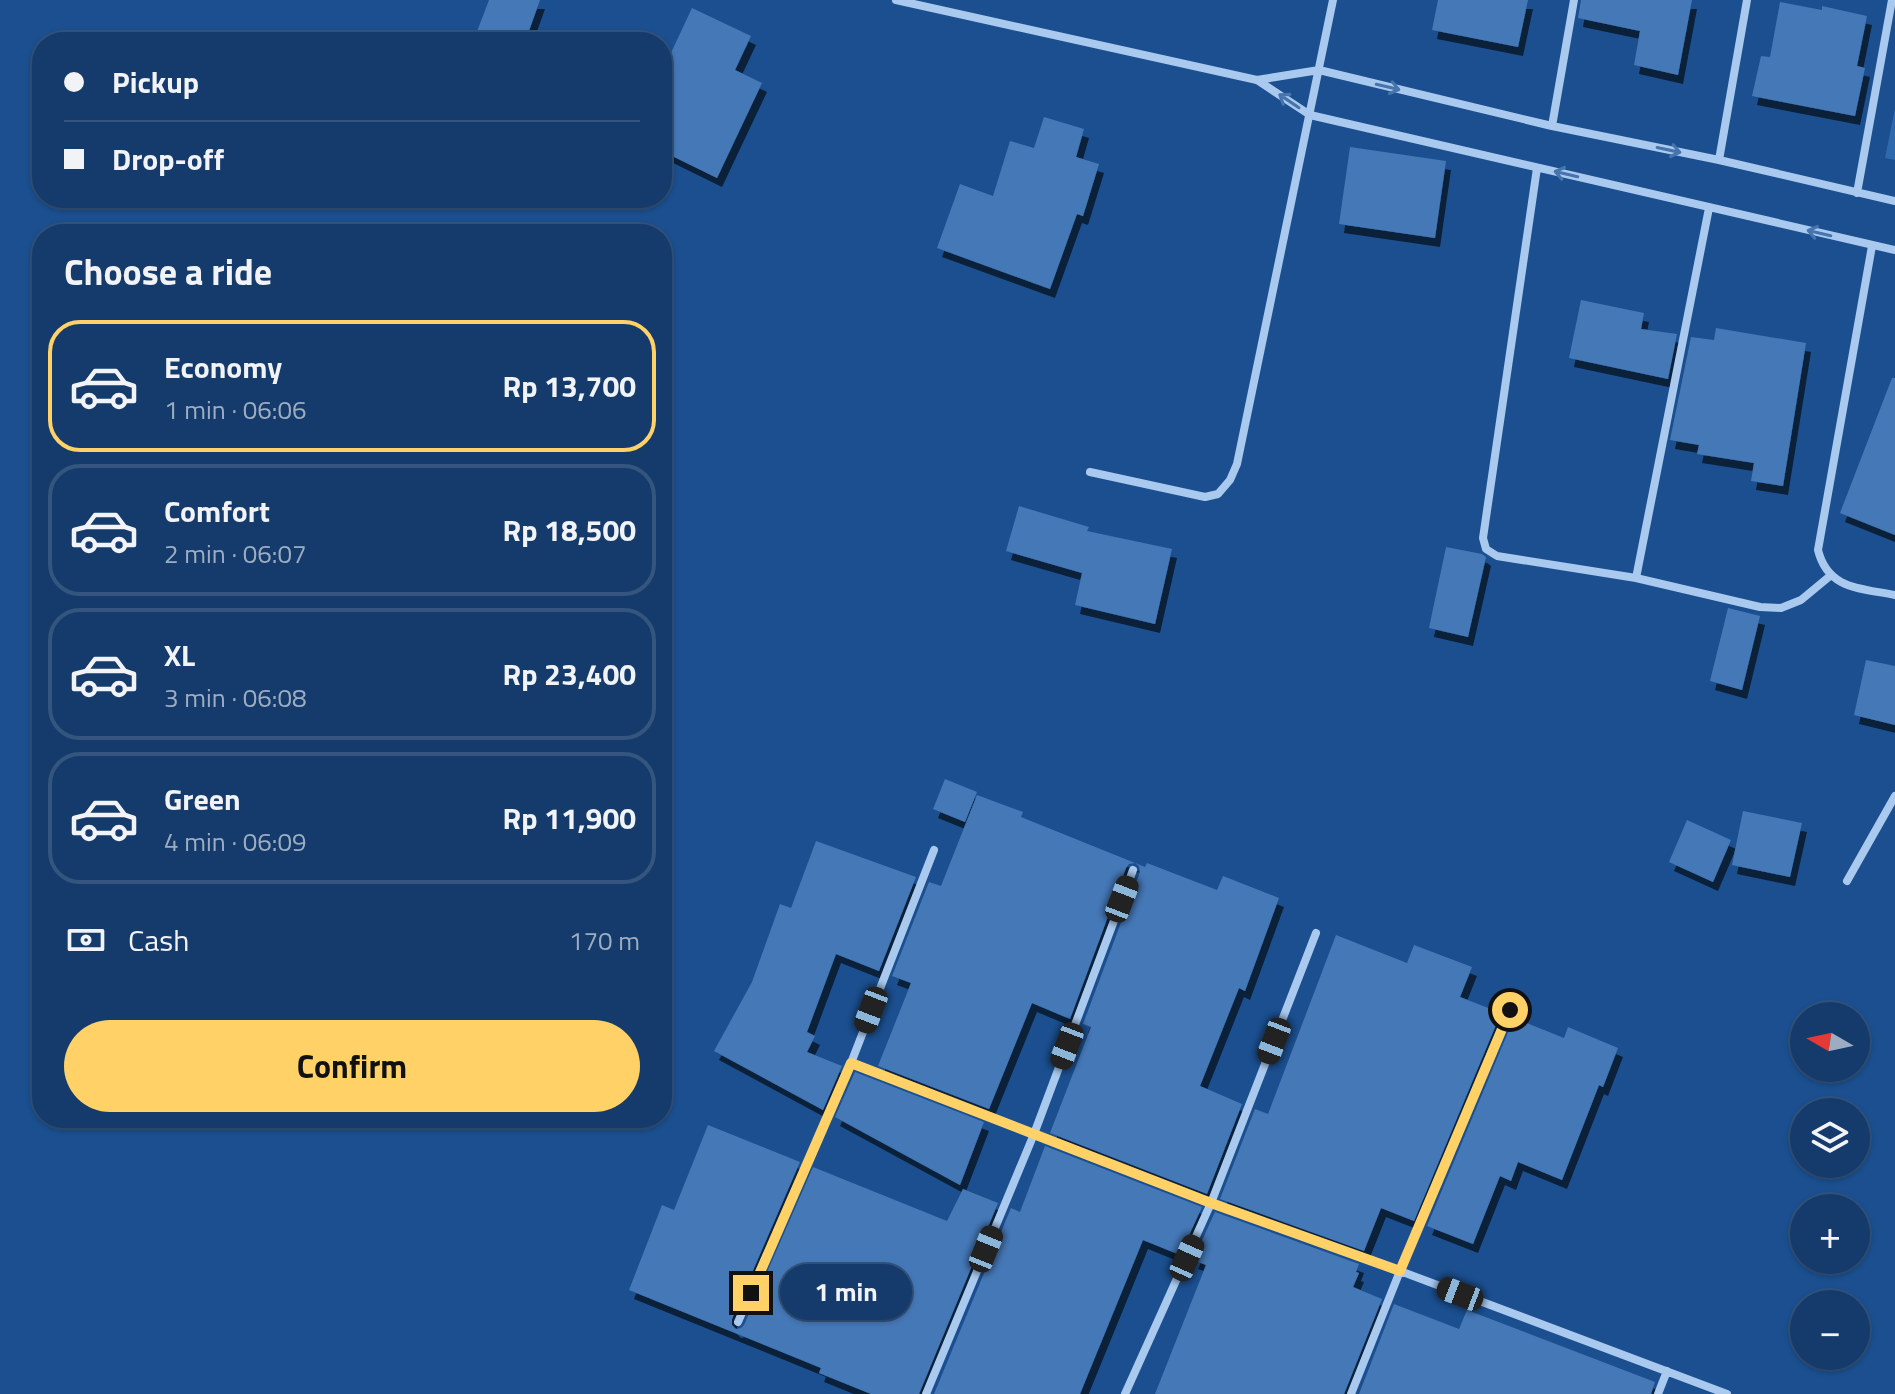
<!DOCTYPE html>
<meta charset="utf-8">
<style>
:root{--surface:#143b6b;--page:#214673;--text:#f1f3f6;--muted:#9dadc1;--line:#33557e;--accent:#ffd166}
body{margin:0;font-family:"Titillium Web",sans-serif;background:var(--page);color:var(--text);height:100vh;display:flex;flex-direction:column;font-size:30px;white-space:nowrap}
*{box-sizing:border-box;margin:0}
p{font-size:26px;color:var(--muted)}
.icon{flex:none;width:44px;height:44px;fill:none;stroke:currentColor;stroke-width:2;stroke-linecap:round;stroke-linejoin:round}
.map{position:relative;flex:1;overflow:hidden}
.side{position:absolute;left:32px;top:224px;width:640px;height:904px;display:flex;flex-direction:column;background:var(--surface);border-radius:32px;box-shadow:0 2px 6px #0004,0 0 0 2px var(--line)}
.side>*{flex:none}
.guide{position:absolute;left:32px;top:32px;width:640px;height:176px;border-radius:32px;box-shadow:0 2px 6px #0004,0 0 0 2px var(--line);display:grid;align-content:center;height:176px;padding:0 32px;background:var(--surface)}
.needle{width:52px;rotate:279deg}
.fabs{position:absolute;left:1790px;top:1002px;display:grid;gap:16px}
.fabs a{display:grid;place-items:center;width:80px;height:80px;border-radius:50%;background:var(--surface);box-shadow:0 2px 6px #0004,0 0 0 2px var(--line);font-size:40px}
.end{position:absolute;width:36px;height:36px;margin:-18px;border:10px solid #ffd166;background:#111;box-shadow:0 0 0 4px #111}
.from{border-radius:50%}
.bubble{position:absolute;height:56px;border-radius:28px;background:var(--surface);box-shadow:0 2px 6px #0004,0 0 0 2px var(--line);font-size:26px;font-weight:700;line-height:56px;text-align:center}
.car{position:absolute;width:24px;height:48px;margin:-24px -12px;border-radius:10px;box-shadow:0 0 6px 2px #0007;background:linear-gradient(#222 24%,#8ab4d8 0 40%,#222 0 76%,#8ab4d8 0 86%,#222 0)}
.guide b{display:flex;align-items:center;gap:28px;height:76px;font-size:30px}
.guide b+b{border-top:2px solid var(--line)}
.guide i{width:20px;height:20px;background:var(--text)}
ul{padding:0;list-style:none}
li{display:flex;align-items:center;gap:24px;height:132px;margin:0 16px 12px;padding:0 16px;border:4px solid var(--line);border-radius:32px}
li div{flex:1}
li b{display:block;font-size:30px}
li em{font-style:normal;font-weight:700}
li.active{border-color:var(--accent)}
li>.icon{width:72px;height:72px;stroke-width:1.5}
h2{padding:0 32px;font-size:36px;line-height:96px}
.pay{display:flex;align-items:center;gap:20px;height:88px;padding:0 32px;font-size:30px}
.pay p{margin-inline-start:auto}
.action{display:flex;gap:16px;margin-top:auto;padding:16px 32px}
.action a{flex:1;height:92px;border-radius:48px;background:var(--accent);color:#111;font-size:32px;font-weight:700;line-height:92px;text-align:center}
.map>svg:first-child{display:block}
</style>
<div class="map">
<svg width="1895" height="1394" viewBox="0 0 1895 1394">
<defs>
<filter id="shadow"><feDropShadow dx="5" dy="9" stdDeviation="0" flood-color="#0009"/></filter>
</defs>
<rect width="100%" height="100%" fill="#1b4f8f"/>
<path fill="#2e69ad" d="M 1895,108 L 1895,160 L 1885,158 Z"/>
<path fill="#4478b7" filter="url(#shadow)" d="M 489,0 L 540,0 L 525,42 L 473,42 Z
M 1438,0 L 1528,0 L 1518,47 L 1432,30 Z
M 1581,0 L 1692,0 L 1678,75 L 1634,65 L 1640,31 L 1578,18 Z
M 1780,2 L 1822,10 L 1822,6 L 1867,16 L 1857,66 L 1865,68 L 1855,116 L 1752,96 L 1761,56 L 1770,57 Z
M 692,8 L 751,36 L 735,70 L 762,83 L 717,178 L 662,151 L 662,72 Z
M 1044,117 L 1084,129 L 1076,157 L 1099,164 L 1083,216 L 1077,214 L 1050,289 L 937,248 L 960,184 L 993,196 L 1010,141 L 1034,148 Z
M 1350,147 L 1446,161 L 1435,238 L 1339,224 Z
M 1581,300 L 1644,313 L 1641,329 L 1677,334 L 1668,379 L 1569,358 Z
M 1716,328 L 1806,343 L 1783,486 L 1751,481 L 1754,463 L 1697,454 L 1699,445 L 1670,440 L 1691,337 L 1714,340 Z
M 1892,378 L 1895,378 L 1895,535 L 1840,513 Z
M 1019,506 L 1089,527 L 1087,531 L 1172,549 L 1155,624 L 1075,605 L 1082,573 L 1006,551 Z
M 1446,547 L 1482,554 L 1486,557 L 1468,637 L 1429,628 Z
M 1728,608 L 1760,616 L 1742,690 L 1710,681 Z
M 1866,660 L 1895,666 L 1895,725 L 1854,715 Z
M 945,779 L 977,792 L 965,822 L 933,809 Z
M 977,795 L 1023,812 L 1021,817 L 1145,867 L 1147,863 L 1217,890 L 1223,876 L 1279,898 L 1245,991 L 1239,988 L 1200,1086 L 1242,1104 L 1207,1194 L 1050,1133 L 1091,1027 L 1083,1024 L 1140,872 L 1139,866 L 1135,863 L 1129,864 L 1126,868 L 1070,1019 L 1032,1003 L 989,1109 L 878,1066 L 911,983 L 892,976 L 929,882 L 941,886 Z
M 1743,811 L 1802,823 L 1790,877 L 1732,865 Z
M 1687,820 L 1731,840 L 1713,882 L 1669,862 Z
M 816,841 L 916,877 L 879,971 L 836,954 L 807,1032 L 815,1036 L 807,1052 L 842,1066 L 823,1110 L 714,1051 L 752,982 L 780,904 L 791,908 Z
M 1336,935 L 1407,963 L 1414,945 L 1472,967 L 1460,997 L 1501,1013 L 1414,1221 L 1381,1208 L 1364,1251 L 1220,1199 L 1255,1109 L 1268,1114 Z
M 1514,1018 L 1564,1038 L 1568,1027 L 1618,1048 L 1603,1087 L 1599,1085 L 1562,1180 L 1518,1162 L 1511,1181 L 1500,1176 L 1473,1244 L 1427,1226 Z
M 855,1072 L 984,1122 L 960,1185 L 835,1117 Z
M 708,1125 L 800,1162 L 732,1319 L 732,1325 L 736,1329 L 741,1328 L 744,1325 L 813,1167 L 947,1221 L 963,1189 L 998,1203 L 919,1394 L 871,1394 L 819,1373 L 821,1368 L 629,1290 L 662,1205 L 674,1210 Z
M 1045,1146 L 1202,1207 L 1180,1255 L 1143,1240 L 1080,1394 L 934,1394 L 1011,1208 L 1020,1212 Z
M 1215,1212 L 1359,1264 L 1356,1272 L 1359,1273 L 1353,1287 L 1382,1299 L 1344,1394 L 1155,1394 L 1206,1265 L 1193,1260 Z
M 1394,1304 L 1459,1329 L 1467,1310 L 1655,1382 L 1651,1394 L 1359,1394 Z"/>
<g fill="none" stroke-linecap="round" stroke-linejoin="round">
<path stroke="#a9c9ee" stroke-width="8" d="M 896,0 L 1257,80 L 1310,115 L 1895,250
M 1257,80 L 1319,70 L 1552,126 L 1719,160 L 1895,201
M 1552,126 L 1574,0
M 1719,160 L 1747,0
M 1537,168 L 1483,538 L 1486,549 L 1497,556 L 1636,578 L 1760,607 L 1781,608 L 1801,600 L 1830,576
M 1857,193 L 1892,0
M 1872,246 L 1818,550 C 1828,590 1861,588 1895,595
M 1090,472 L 1205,497 L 1218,494 L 1230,480 L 1237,464 L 1333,0
M 1636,578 L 1709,208
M 1847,881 L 1895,796
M 851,1063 L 1211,1203 L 1400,1271 L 1727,1394
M 738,1322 L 851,1063 L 934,850
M 926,1394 L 1034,1134 L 1133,870
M 1125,1394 L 1211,1203 L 1316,933
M 1351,1394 L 1400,1271 L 1510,1010
M 1658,1394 L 1667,1371"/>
</g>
<defs><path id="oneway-shaft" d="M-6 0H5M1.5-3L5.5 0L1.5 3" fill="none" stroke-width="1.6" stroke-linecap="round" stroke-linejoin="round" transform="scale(2)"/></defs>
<g stroke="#4674ac">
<use href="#oneway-shaft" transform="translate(1388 87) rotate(13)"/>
<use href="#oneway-shaft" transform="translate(1289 101) rotate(-146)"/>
<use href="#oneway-shaft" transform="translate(1669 150) rotate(12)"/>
<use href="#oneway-shaft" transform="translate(1566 174) rotate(-167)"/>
<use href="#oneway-shaft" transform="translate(1819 233) rotate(-167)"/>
</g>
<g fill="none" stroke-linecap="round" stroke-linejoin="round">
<path stroke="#ffd166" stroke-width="10" d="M 751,1293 L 851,1063 L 1211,1203 L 1400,1271 L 1510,1010"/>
</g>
</svg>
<div class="fabs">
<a><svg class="needle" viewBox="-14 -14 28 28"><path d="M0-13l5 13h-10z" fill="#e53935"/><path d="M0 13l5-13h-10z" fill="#9dadc1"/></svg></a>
<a><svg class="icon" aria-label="layers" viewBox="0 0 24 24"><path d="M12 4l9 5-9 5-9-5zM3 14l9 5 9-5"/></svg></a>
<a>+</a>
<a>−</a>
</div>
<i class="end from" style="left:1510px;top:1010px"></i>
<i class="end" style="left:751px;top:1293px"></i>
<div class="bubble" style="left:780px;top:1264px;width:132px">1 min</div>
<i class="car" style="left:1122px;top:899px;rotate:21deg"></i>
<i class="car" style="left:871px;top:1010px;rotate:201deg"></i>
<i class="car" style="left:1274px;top:1041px;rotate:201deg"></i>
<i class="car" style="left:1067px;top:1046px;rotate:201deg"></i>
<i class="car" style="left:986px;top:1249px;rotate:22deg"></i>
<i class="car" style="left:1187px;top:1258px;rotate:24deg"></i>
<i class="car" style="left:1460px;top:1294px;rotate:291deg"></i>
<div class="guide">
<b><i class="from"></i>Pickup</b>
<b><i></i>Drop-off</b>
</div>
<section class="side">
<h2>Choose a ride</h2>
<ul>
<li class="active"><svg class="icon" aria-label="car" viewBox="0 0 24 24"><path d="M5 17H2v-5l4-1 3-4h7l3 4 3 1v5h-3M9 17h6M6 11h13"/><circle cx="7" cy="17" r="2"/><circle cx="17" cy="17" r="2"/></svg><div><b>Economy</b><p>1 min · 06:06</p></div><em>Rp 13,700</em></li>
<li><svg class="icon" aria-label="car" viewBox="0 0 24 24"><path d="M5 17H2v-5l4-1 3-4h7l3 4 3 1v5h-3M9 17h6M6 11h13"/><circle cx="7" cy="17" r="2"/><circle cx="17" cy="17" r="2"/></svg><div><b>Comfort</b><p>2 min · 06:07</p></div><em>Rp 18,500</em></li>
<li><svg class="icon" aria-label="car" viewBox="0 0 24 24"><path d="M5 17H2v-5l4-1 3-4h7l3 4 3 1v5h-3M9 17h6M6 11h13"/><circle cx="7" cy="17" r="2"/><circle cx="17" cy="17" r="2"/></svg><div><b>XL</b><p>3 min · 06:08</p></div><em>Rp 23,400</em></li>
<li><svg class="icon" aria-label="car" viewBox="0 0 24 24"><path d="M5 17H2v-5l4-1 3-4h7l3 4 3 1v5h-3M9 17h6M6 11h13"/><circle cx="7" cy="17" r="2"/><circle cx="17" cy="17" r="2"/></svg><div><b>Green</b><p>4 min · 06:09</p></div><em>Rp 11,900</em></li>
</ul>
<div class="pay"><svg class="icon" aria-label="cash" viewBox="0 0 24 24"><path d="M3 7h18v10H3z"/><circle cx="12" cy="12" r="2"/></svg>Cash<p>170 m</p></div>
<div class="action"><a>Confirm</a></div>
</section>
</div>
